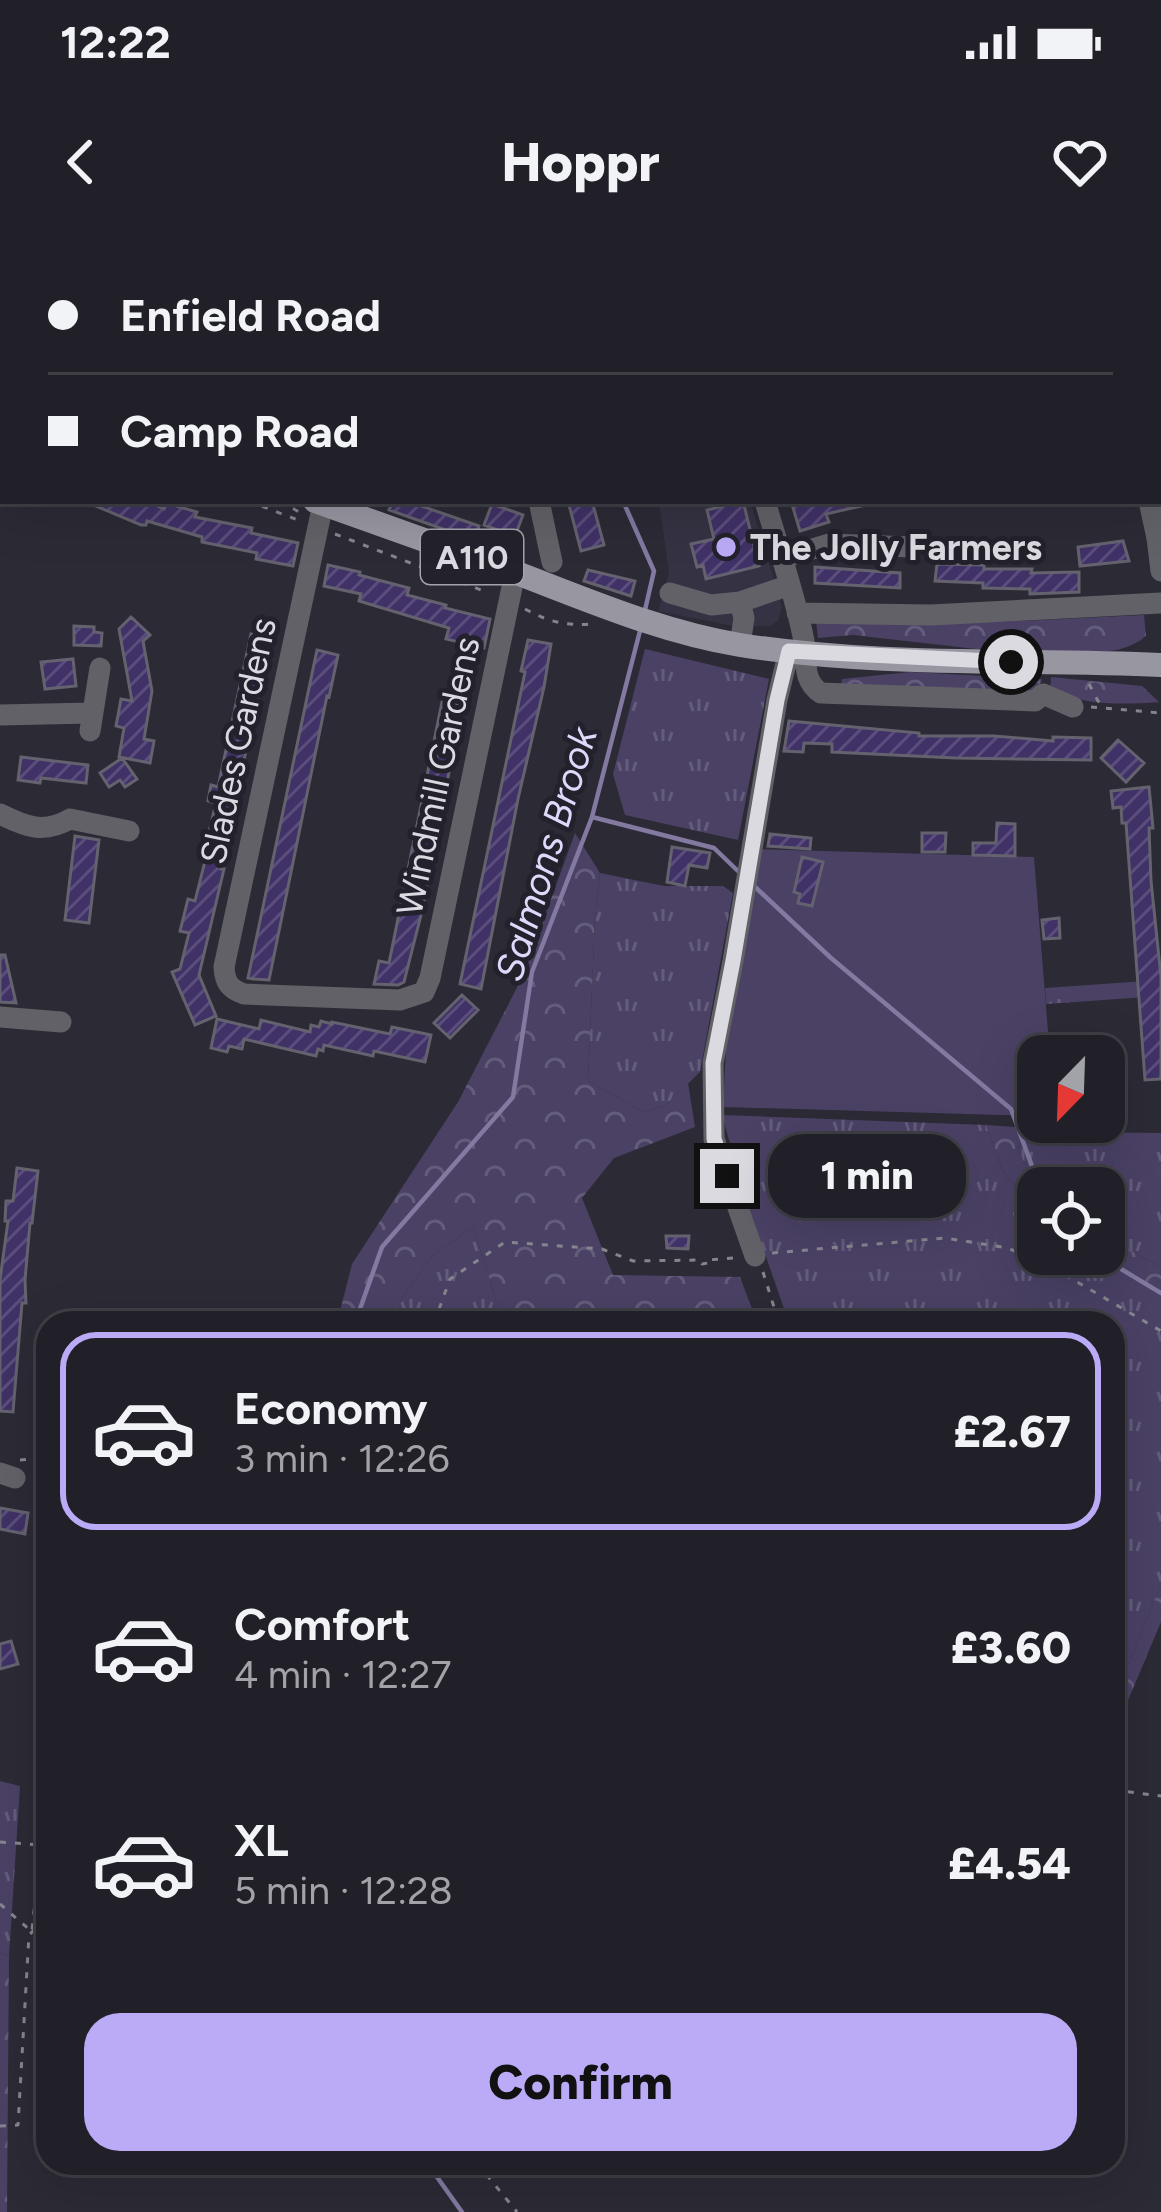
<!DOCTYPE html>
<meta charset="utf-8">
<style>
:root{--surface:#212028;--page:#2d2d34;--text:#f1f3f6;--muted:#a2a3a8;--line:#3e3e45;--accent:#bbaaf6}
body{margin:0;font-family:Figtree,sans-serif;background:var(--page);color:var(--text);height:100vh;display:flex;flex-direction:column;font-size:45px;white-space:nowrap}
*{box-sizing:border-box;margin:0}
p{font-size:39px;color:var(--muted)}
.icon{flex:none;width:66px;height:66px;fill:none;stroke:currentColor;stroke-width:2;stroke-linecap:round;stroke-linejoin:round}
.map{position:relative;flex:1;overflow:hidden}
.side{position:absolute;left:36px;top:1071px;width:1089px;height:864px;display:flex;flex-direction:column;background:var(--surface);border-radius:36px;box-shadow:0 12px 48px #0002,0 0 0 3px var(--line)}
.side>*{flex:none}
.banner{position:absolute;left:0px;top:0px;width:1161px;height:264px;box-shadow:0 12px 48px #0002,0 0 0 3px var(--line);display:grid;align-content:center;height:264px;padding:0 48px;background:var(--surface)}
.needle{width:78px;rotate:203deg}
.tools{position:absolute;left:1017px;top:795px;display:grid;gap:24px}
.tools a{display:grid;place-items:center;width:108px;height:108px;border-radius:24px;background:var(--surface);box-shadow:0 12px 48px #0002,0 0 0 3px var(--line);font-size:60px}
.end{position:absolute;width:54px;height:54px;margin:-27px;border:15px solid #dbdae1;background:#111;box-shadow:0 0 0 6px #111}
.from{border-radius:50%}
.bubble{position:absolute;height:84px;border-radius:36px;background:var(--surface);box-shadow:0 12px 48px #0002,0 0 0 3px var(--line);font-size:39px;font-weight:800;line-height:84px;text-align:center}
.banner b{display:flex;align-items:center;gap:42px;height:114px;font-size:45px}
.banner b+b{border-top:3px solid var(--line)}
.banner i{width:30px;height:30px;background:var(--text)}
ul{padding:21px 0 0;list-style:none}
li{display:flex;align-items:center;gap:36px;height:198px;margin:0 24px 18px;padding:0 24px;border:6px solid transparent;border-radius:36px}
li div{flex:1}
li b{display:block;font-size:45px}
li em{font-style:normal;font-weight:800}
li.active{border-color:var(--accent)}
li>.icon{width:108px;height:108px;stroke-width:1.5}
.primary-button{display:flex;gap:24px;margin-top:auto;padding:24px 48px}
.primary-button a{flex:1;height:138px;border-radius:36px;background:var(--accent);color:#111;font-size:48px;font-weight:800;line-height:138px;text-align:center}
.status{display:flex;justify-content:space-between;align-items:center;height:84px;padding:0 60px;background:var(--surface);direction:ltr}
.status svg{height:33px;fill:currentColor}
header{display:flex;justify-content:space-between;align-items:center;height:156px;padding:0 48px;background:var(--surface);font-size:54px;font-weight:800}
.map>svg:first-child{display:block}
</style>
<div class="status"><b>12:22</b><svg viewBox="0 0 49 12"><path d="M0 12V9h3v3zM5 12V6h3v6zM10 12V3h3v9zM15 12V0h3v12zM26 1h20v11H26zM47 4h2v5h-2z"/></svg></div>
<header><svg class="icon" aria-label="back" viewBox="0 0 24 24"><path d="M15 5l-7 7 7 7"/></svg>Hoppr<svg class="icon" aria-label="heart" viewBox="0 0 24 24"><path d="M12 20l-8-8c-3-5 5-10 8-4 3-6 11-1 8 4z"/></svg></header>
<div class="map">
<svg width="1161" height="1972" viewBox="0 0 1161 1972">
<defs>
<pattern id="grass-tufts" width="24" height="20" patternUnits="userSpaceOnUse" patternTransform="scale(3)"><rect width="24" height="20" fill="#4a4165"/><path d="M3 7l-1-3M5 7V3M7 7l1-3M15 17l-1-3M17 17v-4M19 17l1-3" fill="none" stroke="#645c7b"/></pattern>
<pattern id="forest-crowns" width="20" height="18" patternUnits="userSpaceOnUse" patternTransform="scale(3)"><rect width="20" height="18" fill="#4a4165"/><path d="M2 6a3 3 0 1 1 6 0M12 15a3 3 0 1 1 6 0" fill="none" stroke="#645c7b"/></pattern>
<pattern id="building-hatch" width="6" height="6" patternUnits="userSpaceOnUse" patternTransform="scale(3)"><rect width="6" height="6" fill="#403166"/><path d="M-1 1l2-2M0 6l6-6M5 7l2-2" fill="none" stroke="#5b4e7c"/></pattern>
</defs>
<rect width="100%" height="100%" fill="#2c2a35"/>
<path fill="#353243" d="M 659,261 L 750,261 L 782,367 L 778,381 L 770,386 L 733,386 L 658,371 L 669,333 Z"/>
<path fill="url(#grass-tufts)" d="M 645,409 L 769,439 L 738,600 L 625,575 L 613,534 Z
M 600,633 L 664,646 L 723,646 L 733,653 L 700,832 L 666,865 L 644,872 L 588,841 L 595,678 Z
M 1161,740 L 1161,756 L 1046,764 L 1045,748 Z
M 722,875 L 986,885 L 1002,929 L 1038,978 L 1038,1014 L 1090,1014 L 1161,1053 L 1161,1344 L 1113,1461 L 1113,1083 L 789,1083 L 745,956 Z
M 1027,888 L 1062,892 L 1161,893 L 1161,1027 L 1104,996 L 1104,948 L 1041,948 L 1028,931 L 1018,910 Z
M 473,987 L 500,1073 L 494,1083 L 384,1083 L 433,1015 Z
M 0,1541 L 20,1546 L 9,1716 L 0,1713 Z"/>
<path fill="url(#forest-crowns)" d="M 1144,375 L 1146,396 C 1131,409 1113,411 1094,413 L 976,409 L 853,395 L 818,398 L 816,380 L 998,382 Z
M 910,432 L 1042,439 L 1036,453 L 840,450 L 842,439 Z
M 1051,437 L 1142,446 L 1159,462 C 1118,465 1090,465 1050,451 Z
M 575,593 L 600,633 L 595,678 L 588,841 L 644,872 L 666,865 L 688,843 L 695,887 L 614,918 L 582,958 L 613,1035 L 740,1037 L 757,1082 L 494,1083 L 500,1073 L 473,987 L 433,1015 L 384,1083 L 337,1083 L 352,1024 L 458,862 L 524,734 Z
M 986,885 L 1027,888 L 1018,910 L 1028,931 L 1041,948 L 1038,948 L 1038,978 L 1002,929 Z
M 1104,996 L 1161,1027 L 1161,1053 L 1090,1014 L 1104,1014 Z
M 1161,1344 L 1161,1382 L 1113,1496 L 1113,1461 Z
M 0,1713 L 9,1716 L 7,1972 L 0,1972 Z"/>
<path fill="#4a4165" d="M 757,609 L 1034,617 L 1050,816 L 1038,816 L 1038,876 L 723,867 L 727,789 Z"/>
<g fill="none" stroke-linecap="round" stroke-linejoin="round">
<path stroke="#8379a1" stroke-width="4.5" d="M 542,0 L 542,3
M 623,261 L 654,331 L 645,370
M 592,577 L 714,608 L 740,633
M 753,645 L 831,718 L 1011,869 L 1040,948
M 1096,1014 L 1161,1053
M 355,1083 L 382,1007 L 513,857 L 532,732 L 592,577 L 641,387
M 422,1923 L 432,1930 L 462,1972"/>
</g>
<path fill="url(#building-hatch)" stroke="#64626e" stroke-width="3" d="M 84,261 L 146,261 L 164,269 L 166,263 L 197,272 L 195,277 L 252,288 L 251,293 L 298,303 L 293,326 L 256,319 L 257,313 L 202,302 L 202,297 L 147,281 L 146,285 L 141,285 Z
M 393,261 L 407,261 L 479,286 L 474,300 L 389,270 Z
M 568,261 L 592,261 L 604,305 L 581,311 Z
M 743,261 L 759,326 L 706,339 L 703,325 L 697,327 L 691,304 L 714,299 L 707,270 Z
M 791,261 L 860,261 L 861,266 L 826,274 L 829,282 L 800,291 Z
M 492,264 L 523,275 L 515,296 L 484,285 Z
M 1123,301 L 1129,321 L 1080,326 L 1078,307 Z
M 937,324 L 984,325 L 984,329 L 1032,329 L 1031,333 L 1079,332 L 1079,352 L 1030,354 L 1030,349 L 983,348 L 983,343 L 935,341 Z
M 328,325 L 360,332 L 359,335 L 409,348 L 407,355 L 446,365 L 445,368 L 490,379 L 484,408 L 446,399 L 449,388 L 359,361 L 361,354 L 324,346 Z
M 815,327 L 900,333 L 900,348 L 815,343 Z
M 588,330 L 635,341 L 631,356 L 584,341 Z
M 131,377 L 150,395 L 143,401 L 152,451 L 144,499 L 154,501 L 150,523 L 119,517 L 124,488 L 116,486 L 121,459 L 132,461 L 119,389 Z
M 74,386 L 94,387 L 94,392 L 102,393 L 101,406 L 74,405 Z
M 251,394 L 271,399 L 237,551 L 230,590 L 232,590 L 221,629 L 224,629 L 199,735 L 216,776 L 195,785 L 172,732 L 180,729 L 189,693 L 180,691 L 188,659 L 195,661 L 206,617 L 203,616 L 216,563 L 208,561 L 211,545 L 218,547 Z
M 528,400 L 551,404 L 544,447 L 518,559 L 481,749 L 460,744 L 525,432 L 521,431 Z
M 317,410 L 338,415 L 329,457 L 327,456 L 269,740 L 254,739 L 248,738 Z
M 73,419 L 76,446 L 45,449 L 41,422 Z
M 442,462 L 462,466 L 421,675 L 404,742 L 398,745 L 374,744 L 379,721 L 389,723 Z
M 789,481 L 919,493 L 919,496 L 994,496 L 1053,501 L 1053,497 L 1091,498 L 1091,520 L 956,518 L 832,512 L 832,504 L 804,503 L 803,512 L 784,511 Z
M 1118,500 L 1144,523 L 1126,542 L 1101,518 Z
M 21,517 L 88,525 L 86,543 L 41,538 L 40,543 L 18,540 Z
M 122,518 L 137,539 L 125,547 L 120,540 L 109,547 L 100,533 Z
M 1149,547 L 1153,588 L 1149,588 L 1151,641 L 1161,737 L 1161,839 L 1145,840 L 1126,583 L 1122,583 L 1121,567 L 1113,568 L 1111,551 Z
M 997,583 L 1015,584 L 1015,616 L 973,615 L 973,603 L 996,603 Z
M 922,593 L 946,593 L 945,612 L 922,612 Z
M 770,594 L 811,598 L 810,609 L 768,606 Z
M 75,596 L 99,600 L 89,683 L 65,680 Z
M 672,607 L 710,613 L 707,628 L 689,625 L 685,646 L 667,642 Z
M 802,617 L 823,622 L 812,666 L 798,663 L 800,654 L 794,652 Z
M 1059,678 L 1060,698 L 1044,699 L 1042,680 Z
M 0,715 L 5,715 L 16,763 L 0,762 Z
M 462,755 L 478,770 L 450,798 L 434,783 Z
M 217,779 L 259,789 L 261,780 L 310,792 L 311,785 L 319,787 L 321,781 L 332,784 L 332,782 L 390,794 L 392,787 L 431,795 L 425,822 L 374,811 L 373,816 L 324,805 L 323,811 L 318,809 L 316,816 L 244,799 L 242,809 L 229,806 L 227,812 L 211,808 Z
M 17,928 L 38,931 L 32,983 L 30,983 L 25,1040 L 26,1063 L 22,1063 L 13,1172 L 0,1171 L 0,1040 L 8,981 L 5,981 L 6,961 L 13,961 Z
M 666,996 L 689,996 L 688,1009 L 667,1008 Z
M 0,1268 L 28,1273 L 25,1294 L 0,1289 Z
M 11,1401 L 18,1424 L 0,1429 L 0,1404 Z"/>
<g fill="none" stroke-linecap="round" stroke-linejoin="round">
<path stroke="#86858e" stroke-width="3" stroke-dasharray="6 9" stroke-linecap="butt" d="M 248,261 L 298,280
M 280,261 L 299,272
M 335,294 L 489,353
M 525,369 C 547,381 564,386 590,384
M 1089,444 L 1098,461 L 1104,465
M 1091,467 L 1161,473
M 772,1013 L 945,998 L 1008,1008 L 1067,1036 L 1161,1091
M 763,1032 L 779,1083
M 434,1083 L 450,1039 L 505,1002 L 602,1009 L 633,1021 L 701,1020 L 702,1024 L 708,1023 L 707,1020 L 734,1018
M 20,1220 L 34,1219 L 48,1247
M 1113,1550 L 1161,1556
M 0,1602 L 41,1605 L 32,1690
M 0,1664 L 31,1691
M 0,1886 L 18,1885 L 29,1695 L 37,1687 L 48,1684
M 477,1923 L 517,1972"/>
<path stroke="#626167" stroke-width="21" d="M 369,0 L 369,3
M 689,0 L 689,3
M 1074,0 L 1075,3
M 93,3 L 102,0
M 790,3 L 800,0
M 539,261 L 552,322
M 765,261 C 778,307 795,354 804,401 C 807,421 802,441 821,453 L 1035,461 L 1043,454
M 1149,261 L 1157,298 L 1161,331
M 323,264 L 224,727 C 225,742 229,749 244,754 L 400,760 L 424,752 L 430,738 L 515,333
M 782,318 L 829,304 L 913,307
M 670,353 L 711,365 L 740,362 L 790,345
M 740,362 L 744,378 L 740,405
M 797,373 L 931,375 L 1161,363
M 1043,454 L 1073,467
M 0,475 L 91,473
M 90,491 L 100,428
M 0,574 C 26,587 44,594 70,579 L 129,591
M 0,777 L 61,782
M 755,1016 L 714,899 L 713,823 L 733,721 L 777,460 L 789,411
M 0,1233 L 15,1238"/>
<path stroke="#9896a1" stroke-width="24" d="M 0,147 L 3,148
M 315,261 C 381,285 448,308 514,332 C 588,360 661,392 740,405 C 879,427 1021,419 1161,425"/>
</g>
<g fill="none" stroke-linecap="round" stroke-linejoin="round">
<path stroke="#dbdae1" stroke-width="15" d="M 727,936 L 714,899 L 713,823 L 733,721 L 777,460 L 789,411 L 1011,422"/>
</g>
<circle fill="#bbaaf6" stroke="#23212b" stroke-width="4.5" cx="726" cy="307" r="12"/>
<g text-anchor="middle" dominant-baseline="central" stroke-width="10" stroke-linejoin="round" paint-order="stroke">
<rect fill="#23212b" stroke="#a4a2aa" stroke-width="3" x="421" y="290" width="102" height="54" rx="9"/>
<g font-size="33" font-weight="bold" fill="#dbdae1">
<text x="472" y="317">A110</text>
</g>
<g font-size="36" font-weight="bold" fill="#dbdae1" stroke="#23212b" text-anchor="start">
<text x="750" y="307">The Jolly Farmers</text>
</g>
<g font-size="36" fill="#dbdae1" stroke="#23212b">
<text transform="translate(238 501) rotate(-78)">Slades Gardens</text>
<text transform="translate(438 536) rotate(-78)">Windmill Gardens</text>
</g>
<g font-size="39" font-style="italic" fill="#dfd8fb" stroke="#23212b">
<text transform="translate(546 614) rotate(-73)">Salmons Brook</text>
</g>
</g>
</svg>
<div class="tools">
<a><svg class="needle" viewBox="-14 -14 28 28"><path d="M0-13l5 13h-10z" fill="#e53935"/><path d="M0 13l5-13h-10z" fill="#a2a3a8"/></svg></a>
<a><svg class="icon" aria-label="locate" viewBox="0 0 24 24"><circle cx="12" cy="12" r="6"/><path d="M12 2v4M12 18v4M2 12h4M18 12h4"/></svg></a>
</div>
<i class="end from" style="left:1011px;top:422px"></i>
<i class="end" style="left:727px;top:936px"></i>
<div class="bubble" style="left:768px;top:894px;width:198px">1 min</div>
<div class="banner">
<b><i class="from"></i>Enfield Road</b>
<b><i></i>Camp Road</b>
</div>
<section class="side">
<ul>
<li class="active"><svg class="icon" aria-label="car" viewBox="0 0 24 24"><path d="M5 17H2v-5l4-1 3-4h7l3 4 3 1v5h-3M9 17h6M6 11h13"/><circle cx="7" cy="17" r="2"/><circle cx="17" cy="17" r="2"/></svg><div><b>Economy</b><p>3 min · 12:26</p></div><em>£2.67</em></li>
<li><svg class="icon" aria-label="car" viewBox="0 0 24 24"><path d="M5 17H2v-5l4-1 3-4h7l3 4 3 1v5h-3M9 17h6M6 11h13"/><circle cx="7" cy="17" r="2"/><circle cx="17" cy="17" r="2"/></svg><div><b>Comfort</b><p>4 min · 12:27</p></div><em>£3.60</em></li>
<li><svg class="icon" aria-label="car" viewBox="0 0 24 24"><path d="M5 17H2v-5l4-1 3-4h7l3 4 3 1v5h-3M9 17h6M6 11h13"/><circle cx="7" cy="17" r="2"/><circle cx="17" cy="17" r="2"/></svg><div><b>XL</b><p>5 min · 12:28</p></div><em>£4.54</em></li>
</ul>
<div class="primary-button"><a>Confirm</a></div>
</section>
</div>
